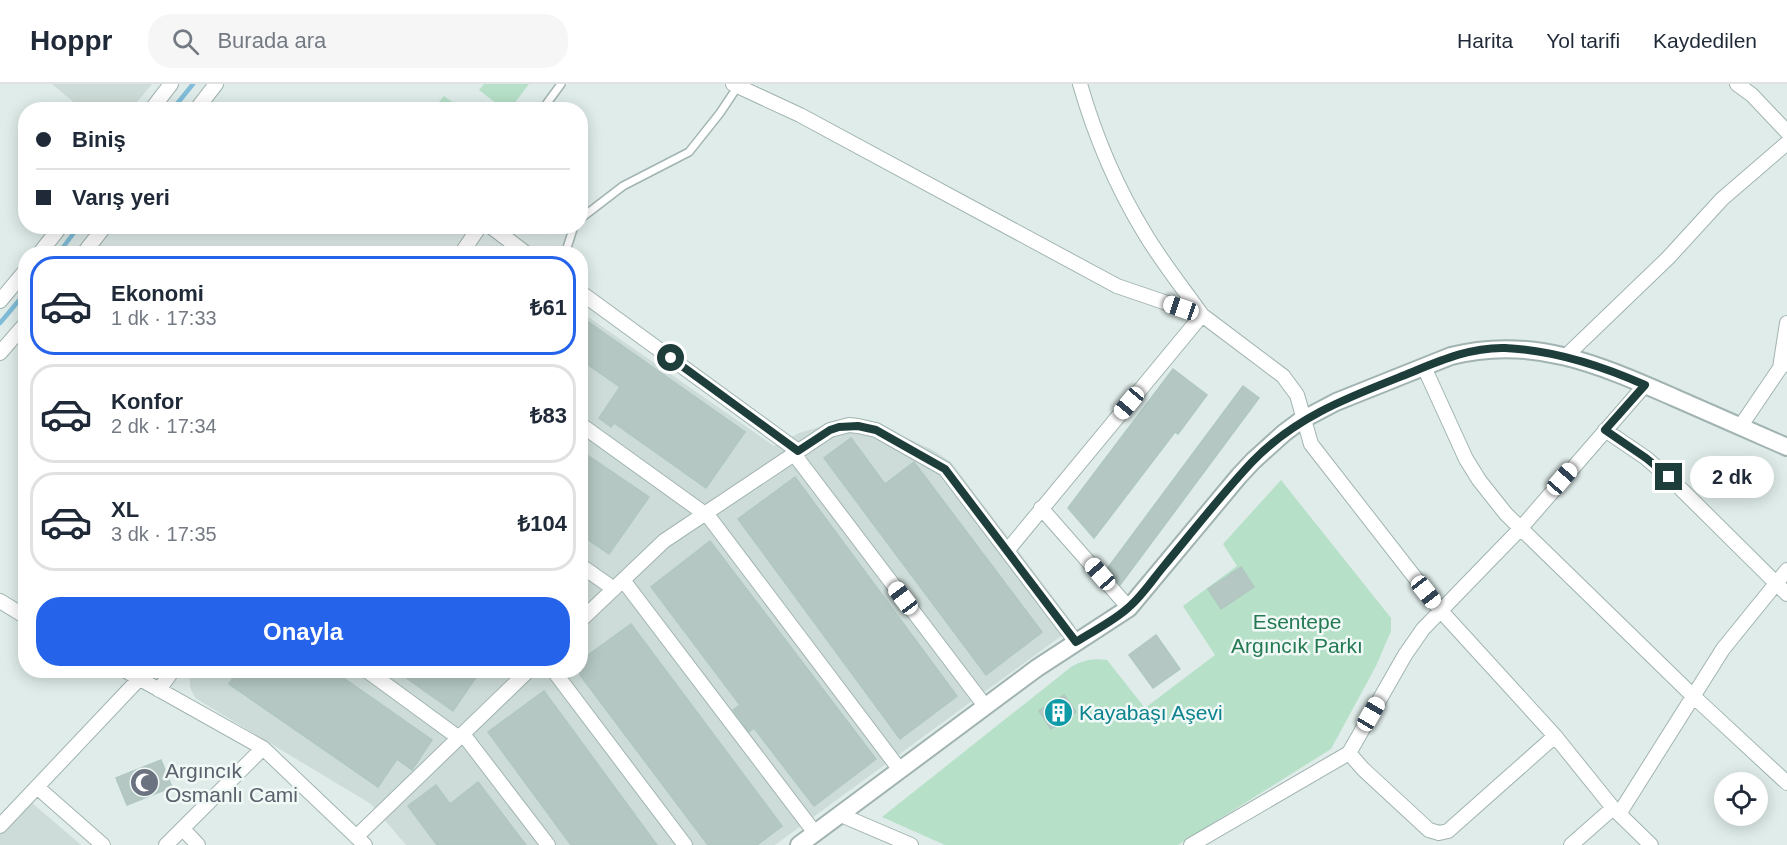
<!DOCTYPE html>
<html lang="tr">
<meta charset="utf-8">
<style>
:root{--surface:#fff;--page:#f6f6f7;--text:#1f2937;--muted:#747a83;--line:#e0e1e3;--accent:#2563eb}
body{margin:0;font-family:Helvetica,sans-serif;background:var(--page);color:var(--text);height:100vh;display:flex;flex-direction:column;font-size:22px;white-space:nowrap}
*{box-sizing:border-box;margin:0}
p{font-size:20px;color:var(--muted)}
.icon{flex:none;width:33px;height:33px;fill:none;stroke:currentColor;stroke-width:2;stroke-linecap:round;stroke-linejoin:round}
.map{position:relative;flex:1;overflow:hidden}
.side{position:absolute;left:18px;top:162px;width:570px;height:432px;display:flex;flex-direction:column;background:var(--surface);border-radius:24px;box-shadow:0 3px 15px #0003}
.side>*{flex:none}
.banner{position:absolute;left:18px;top:18px;width:570px;height:132px;border-radius:24px;box-shadow:0 3px 15px #0003;display:grid;align-content:center;height:132px;padding:0 18px;background:var(--surface)}
.tools{position:absolute;left:1714px;top:688px;display:grid;gap:12px}
.tools a{display:grid;place-items:center;width:54px;height:54px;border-radius:50%;background:var(--surface);box-shadow:0 3px 15px #0003;font-size:30px}
.end{position:absolute;width:27px;height:27px;margin:-14px;border:8px solid #1e3e3b;background:#fff;box-shadow:0 0 0 3px #fff}
.from{border-radius:50%}
.bubble{position:absolute;height:42px;border-radius:21px;background:var(--surface);box-shadow:0 3px 15px #0003;font-size:20px;font-weight:800;line-height:42px;text-align:center}
.car{position:absolute;width:18px;height:36px;margin:-18px -9px;border-radius:8px;box-shadow:0 0 4px 2px #0007;background:linear-gradient(#fff 24%,#345 0 40%,#fff 0 76%,#345 0 86%,#fff 0)}
.banner b{display:flex;align-items:center;gap:21px;height:57px;font-size:22px}
.banner b+b{border-top:2px solid var(--line)}
.banner i{width:15px;height:15px;background:var(--text)}
ul{padding:10px 0 0;list-style:none}
li{display:flex;align-items:center;gap:18px;height:99px;margin:0 12px 9px;padding:0 6px;border:3px solid var(--line);border-radius:24px}
li div{flex:1}
li b{display:block;font-size:22px}
li em{font-style:normal;font-weight:800}
li.active{border-color:var(--accent)}
li>.icon{width:54px;height:54px;stroke-width:1.5}
.action{display:flex;gap:12px;margin-top:auto;padding:12px 18px}
.action a{flex:1;height:69px;border-radius:24px;background:var(--accent);color:#fff;font-size:24px;font-weight:800;line-height:69px;text-align:center}
header{display:flex;align-items:center;gap:36px;box-sizing:border-box;height:84px;padding:0 30px;background:var(--surface);border-bottom:2px solid var(--line)}
header strong{font-size:28px}
nav{display:flex;gap:33px;margin-inline-start:auto;font-size:21px}
.search{width:420px;height:54px;background:var(--page);display:flex;align-items:center;gap:15px;box-sizing:border-box;padding:0 21px;border-radius:24px;color:var(--muted);font-size:22px}
.map>svg:first-child{display:block}
</style>
<header>
<strong>Hoppr</strong>
<div class="search"><svg class="icon" aria-label="search" viewBox="0 0 24 24"><circle cx="10" cy="10" r="6"/><path d="M15 15l6 6"/></svg>Burada ara</div>
<nav><a>Harita</a><a>Yol tarifi</a><a>Kaydedilen</a></nav>
</header>
<div class="map">
<svg width="1787" height="761" viewBox="0 0 1787 761">
<rect width="100%" height="100%" fill="#dfece9"/>
<path fill="#cddcd8" d="M 52,0 L 152,0 L 131,25 L 83,26 Z
M 581,228 L 774,362 L 799,349 L 826,341 L 893,348 L 933,366 L 951,378 L 1075,542 L 775,761 L 406,761 L 371,720 L 195,614 L 190,603 L 190,586 L 580,586 Z
M 31,718 L 81,761 L 0,761 L 0,750 Z"/>
<path fill="#b6e0c8" d="M 484,0 L 529,0 L 510,25 L 505,26 L 479,6 Z
M 444,12 L 462,25 L 433,25 Z
M 1281,396 L 1391,534 L 1391,547 L 1376,582 L 1331,665 L 1178,761 L 945,761 L 882,733 L 1071,583 C 1083,576 1093,574 1107,576 L 1145,624 L 1215,571 L 1183,522 L 1237,482 L 1223,460 Z"/>
<g fill="none" stroke-linecap="round" stroke-linejoin="round">
<path stroke="#81bdd8" stroke-width="4.5" d="M 172,26 L 193,0
M 58,170 L 79,142
M 0,239 L 26,208"/>
</g>
<path fill="#b4c7c2" stroke="#b1c7c1" stroke-width="1.5" d="M 580,232 L 745,348 L 706,404 L 614,339 L 611,343 L 599,334 L 620,303 L 580,275 Z
M 1173,285 L 1207,311 L 1178,350 L 1175,348 L 1094,454 L 1068,424 Z
M 1243,302 L 1259,314 L 1120,501 L 1107,485 Z
M 851,354 L 885,400 L 914,378 L 1042,548 L 986,591 L 824,374 Z
M 580,366 L 649,413 L 609,470 L 580,450 Z
M 795,393 L 957,612 L 900,655 L 738,435 Z
M 710,457 L 876,675 L 814,722 L 754,644 L 749,648 L 733,626 L 740,621 L 651,503 Z
M 1241,483 L 1254,503 L 1221,525 L 1208,505 Z
M 631,540 L 782,742 L 757,761 L 708,761 L 580,591 L 580,577 Z
M 1156,551 L 1180,585 L 1153,604 L 1129,571 Z
M 238,586 L 332,586 L 432,656 L 412,686 L 397,675 L 378,703 L 229,600 Z
M 395,586 L 481,586 L 453,627 Z
M 544,607 L 657,761 L 571,761 L 488,648 Z
M 1064,611 L 1076,628 L 1051,645 L 1039,627 Z
M 161,676 L 172,703 L 127,721 L 116,694 Z
M 478,698 L 526,761 L 437,761 L 408,722 L 436,701 L 450,720 Z"/>
<g fill="none" stroke-linecap="round" stroke-linejoin="round">
<defs>
<path id="service" d="M 542,26 L 561,0
M 580,135 L 623,102 L 689,68 L 720,29 L 738,2
M 565,170 L 574,142"/>
<path id="minor" d="M 733,0 L 800,31 L 1117,202 L 1202,231
M 1080,0 C 1095,52 1116,102 1144,148 C 1161,177 1183,204 1202,231
M 1737,0 L 1752,11 L 1787,48
M 151,26 L 171,0
M 196,26 L 216,0
M 490,142 L 527,170
M 39,170 L 61,142
M 83,170 L 105,142
M 461,170 L 480,142
M 580,208 L 798,367
M 0,217 L 26,186
M 0,269 L 26,239
M 1565,273 L 1668,174 L 1722,115 L 1787,59
M 1424,283 L 1466,375 L 1479,396 L 1506,430 L 1692,611 L 1787,699
M 1780,284 L 1787,239
M 580,340 L 705,430
M 1740,343 L 1780,284 L 1787,278
M 1605,346 L 1646,374 L 1678,402 L 1787,510
M 794,370 L 985,622
M 1041,424 L 1129,524
M 706,429 L 900,686
M 1007,467 L 1202,231 L 1283,292 L 1297,311 L 1311,360 L 1441,527 L 1555,652 L 1613,724 L 1651,761
M 580,481 L 614,505
M 623,496 L 815,749
M 0,517 L 26,533
M 580,537 L 664,457 L 830,346 L 849,341 L 858,342 L 876,346 L 945,385 L 1076,558
M 124,586 L 263,664 L 365,761
M 366,586 L 459,654
M 553,586 L 685,761
M 159,606 L 173,586
M 463,650 L 548,761
M 1349,669 L 1363,685 L 1429,746 L 1439,749 L 1448,747 L 1555,652
M 37,703 L 103,761
M 1619,730 L 1723,565 L 1787,486
M 841,731 L 911,761
M 0,742 L 139,595
M 184,746 L 198,761
M 356,753 L 529,586
M 166,761 L 263,664
M 1191,761 L 1349,669 L 1405,571 L 1423,545 L 1520,445 L 1645,301
M 1571,761 L 1613,724"/>
<path id="tertiary" d="M 799,761 L 1037,584 L 1129,524 L 1239,392 L 1253,377 L 1284,349 L 1300,337 L 1336,318 L 1451,272 C 1532,251 1600,281 1673,313 C 1711,330 1749,346 1787,363"/>
</defs>
<use href="#service" stroke="#a1b4b1" stroke-width="10"/>
<use href="#minor" stroke="#a1b4b1" stroke-width="16"/>
<use href="#tertiary" stroke="#a1b4b1" stroke-width="20"/>
<use href="#service" stroke="#fff" stroke-width="7"/>
<use href="#minor" stroke="#fff" stroke-width="14"/>
<use href="#tertiary" stroke="#fff" stroke-width="16"/>
</g>
<g fill="none" stroke-linecap="round" stroke-linejoin="round">
<path stroke="#1e3e3b" stroke-width="8" d="M 671,274 L 798,367 L 830,346 L 839,343 L 858,342 L 876,346 L 945,385 L 1076,558 C 1093,547 1114,537 1129,523 C 1142,512 1153,495 1164,482 C 1193,447 1221,411 1252,378 C 1295,333 1349,313 1405,291 C 1437,278 1469,263 1505,264 C 1554,266 1600,281 1645,301 L 1605,346 L 1646,374 L 1669,393"/>
</g>
<defs>
<symbol id="building-disc" viewBox="-11 -11 22 22"><circle r="9.5" fill="#0f9aa8" stroke="#f0f9f6"/><path d="M-4-6H4V6H1V3H-1V6H-4ZM-2.5-4.3h1.7v1.8h-1.7ZM.8-4.3h1.7v1.8H.8ZM-2.5-1h1.7V.8h-1.7ZM.8-1h1.7V.8H.8Z" fill="#fff"/></symbol>
<symbol id="mosque-disc" viewBox="-11 -11 22 22"><circle r="9.5" fill="#6b7280" stroke="#f0f9f6"/><path d="M3.5-4.9A6 6 0 1 0 3.5 4.9A5 5 0 1 1 3.5-4.9Z" fill="#fff"/></symbol>
</defs>
<g fill-rule="evenodd">
<use href="#building-disc" x="1042" y="612" width="33" height="33"/>
<use href="#mosque-disc" x="128" y="682" width="33" height="33"/>
</g>
<g text-anchor="middle" dominant-baseline="central" stroke-width="5" stroke-linejoin="round" paint-order="stroke">
<g font-size="21" fill="#247953" stroke="#f0f9f6">
<text x="1297" y="537">Esentepe<tspan x="1297" dy="24">Argıncık Parkı</tspan></text>
</g>
<g font-size="21" fill="#0d838f" stroke="#f0f9f6" text-anchor="start">
<text x="1079" y="628">Kayabaşı Aşevi</text>
</g>
<g font-size="21" fill="#5b616d" stroke="#f0f9f6" text-anchor="start">
<text x="165" y="686">Argıncık<tspan x="165" dy="24">Osmanlı Cami</tspan></text>
</g>
</g>
</svg>
<div class="tools">
<a><svg class="icon" aria-label="locate" viewBox="0 0 24 24"><circle cx="12" cy="12" r="6"/><path d="M12 2v4M12 18v4M2 12h4M18 12h4"/></svg></a>
</div>
<i class="end from" style="left:671px;top:274px"></i>
<i class="end" style="left:1669px;top:393px"></i>
<div class="bubble" style="left:1690px;top:372px;width:84px">2 dk</div>
<i class="car" style="left:1181px;top:224px;rotate:289deg"></i>
<i class="car" style="left:1129px;top:319px;rotate:220deg"></i>
<i class="car" style="left:1562px;top:395px;rotate:41deg"></i>
<i class="car" style="left:1100px;top:490px;rotate:319deg"></i>
<i class="car" style="left:1426px;top:508px;rotate:142deg"></i>
<i class="car" style="left:903px;top:514px;rotate:323deg"></i>
<i class="car" style="left:1371px;top:630px;rotate:30deg"></i>
<div class="banner">
<b><i class="from"></i>Biniş</b>
<b><i></i>Varış yeri</b>
</div>
<section class="side">
<ul>
<li class="active"><svg class="icon" aria-label="car" viewBox="0 0 24 24"><path d="M5 17H2v-5l4-1 3-4h7l3 4 3 1v5h-3M9 17h6M6 11h13"/><circle cx="7" cy="17" r="2"/><circle cx="17" cy="17" r="2"/></svg><div><b>Ekonomi</b><p>1 dk · 17:33</p></div><em>₺61</em></li>
<li><svg class="icon" aria-label="car" viewBox="0 0 24 24"><path d="M5 17H2v-5l4-1 3-4h7l3 4 3 1v5h-3M9 17h6M6 11h13"/><circle cx="7" cy="17" r="2"/><circle cx="17" cy="17" r="2"/></svg><div><b>Konfor</b><p>2 dk · 17:34</p></div><em>₺83</em></li>
<li><svg class="icon" aria-label="car" viewBox="0 0 24 24"><path d="M5 17H2v-5l4-1 3-4h7l3 4 3 1v5h-3M9 17h6M6 11h13"/><circle cx="7" cy="17" r="2"/><circle cx="17" cy="17" r="2"/></svg><div><b>XL</b><p>3 dk · 17:35</p></div><em>₺104</em></li>
</ul>
<div class="action"><a>Onayla</a></div>
</section>
</div>
